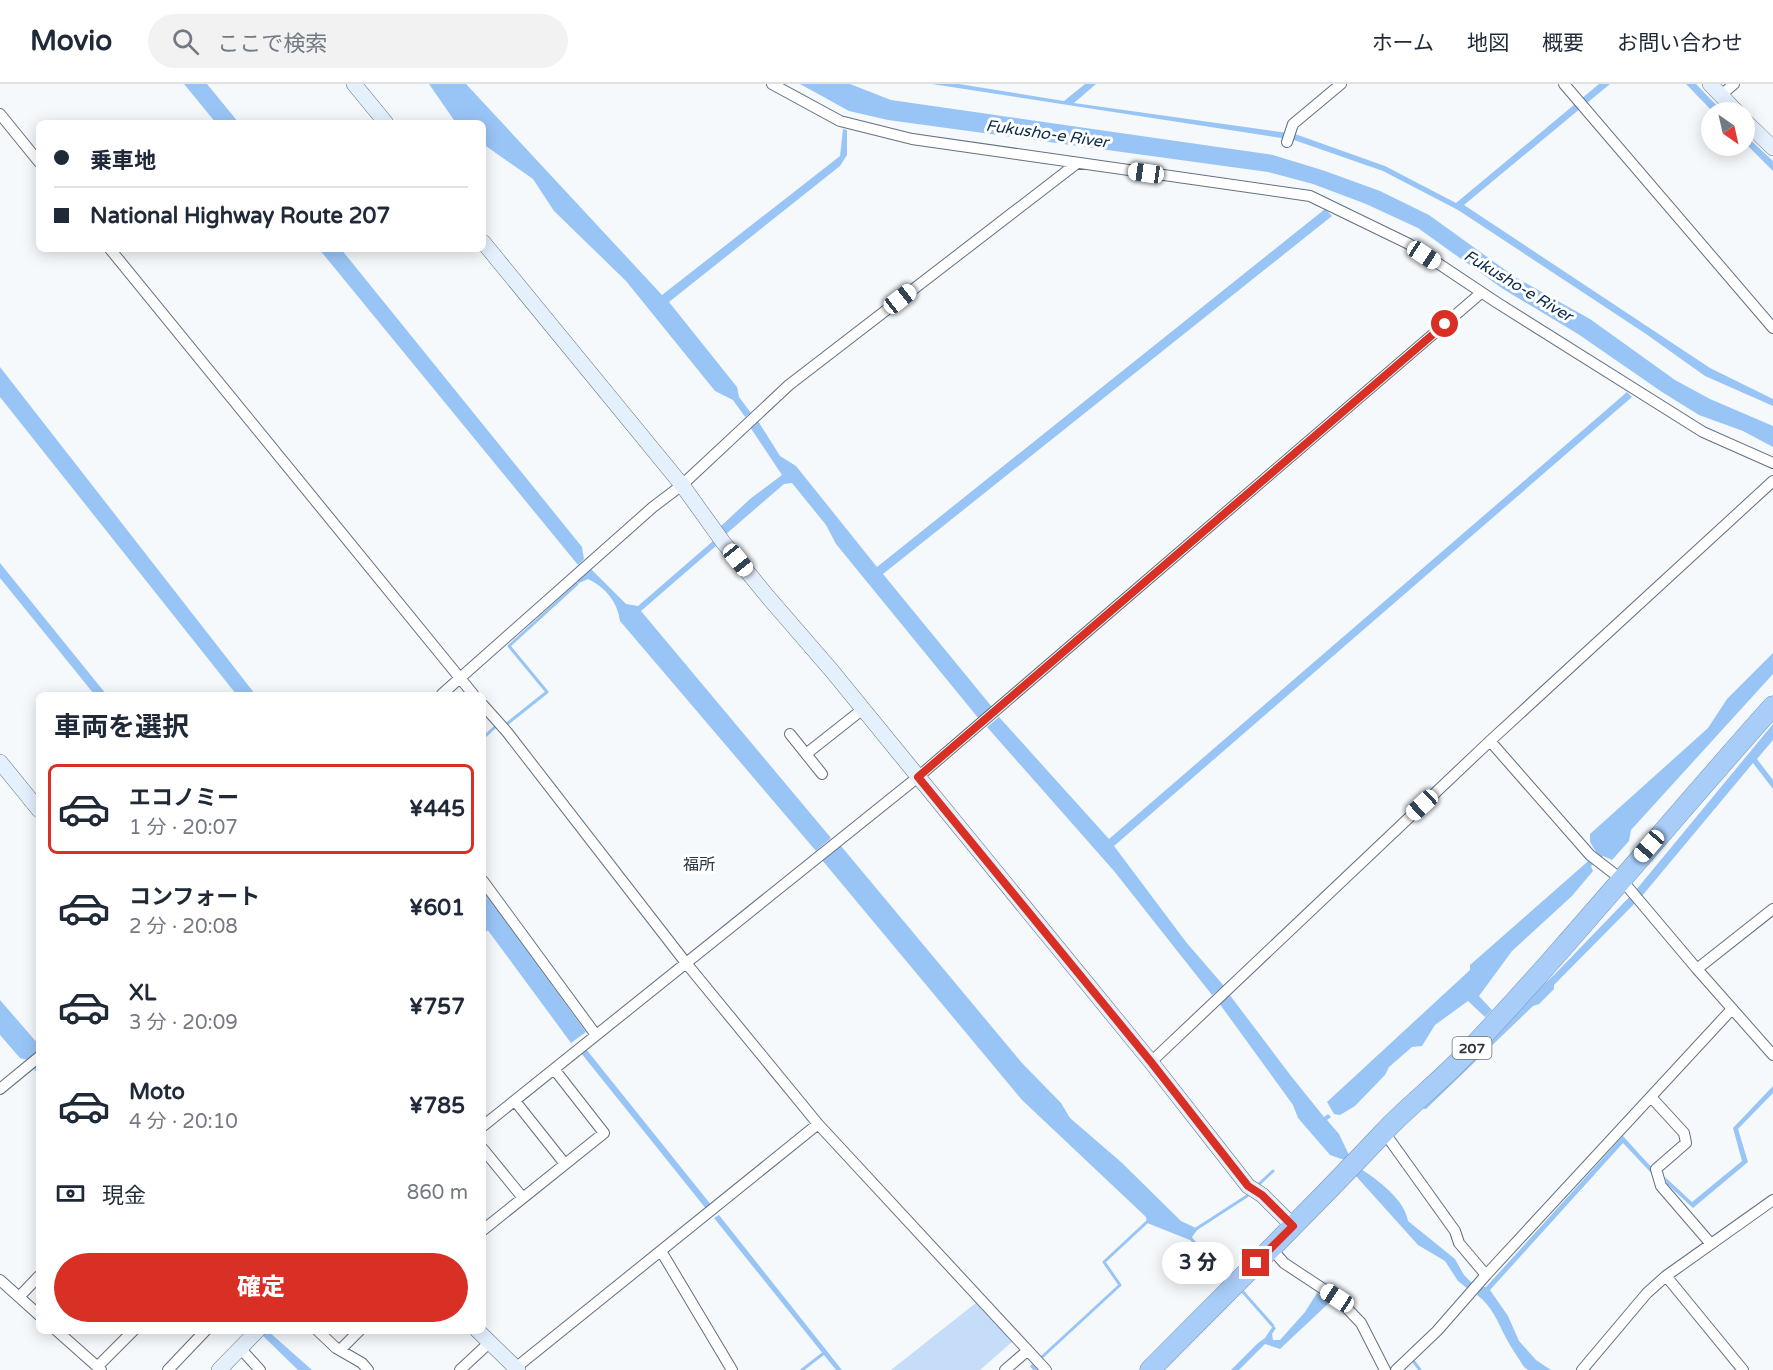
<!DOCTYPE html>
<html lang="ja">
<meta charset="utf-8">
<style>
:root{--surface:#fff;--page:#f2f2f3;--text:#1f2937;--muted:#747a83;--line:#e0e1e3;--accent:#d93025}
body{margin:0;font-family:"Varela Round","Noto Sans JP",sans-serif;background:var(--page);color:var(--text);height:100vh;display:flex;flex-direction:column;font-size:22px;white-space:nowrap}
*{box-sizing:border-box;margin:0}
p{font-size:20px;color:var(--muted)}
.icon{flex:none;width:33px;height:33px;fill:none;stroke:currentColor;stroke-width:2;stroke-linecap:round;stroke-linejoin:round}
.map{position:relative;flex:1;overflow:hidden}
.panel{position:absolute;left:36px;top:608px;width:450px;height:642px;display:flex;flex-direction:column;background:var(--surface);border-radius:9px;box-shadow:0 3px 15px #0003}
.panel>*{flex:none}
.guide{position:absolute;left:36px;top:36px;width:450px;height:132px;border-radius:9px;box-shadow:0 3px 15px #0003;display:grid;align-content:center;height:132px;padding:0 18px;background:var(--surface)}
.needle{width:39px;rotate:146deg}
.controls{position:absolute;left:1701px;top:18px;display:grid;gap:12px}
.controls a{display:grid;place-items:center;width:54px;height:54px;border-radius:50%;background:var(--surface);box-shadow:0 3px 15px #0003;font-size:30px}
.end{position:absolute;width:27px;height:27px;margin:-14px;border:8px solid #d93025;background:#fff;box-shadow:0 0 0 3px #fff}
.from{border-radius:50%}
.bubble{position:absolute;height:42px;border-radius:21px;background:var(--surface);box-shadow:0 3px 15px #0003;font-size:20px;font-weight:800;line-height:42px;text-align:center}
.car{position:absolute;width:18px;height:36px;margin:-18px -9px;border-radius:8px;box-shadow:0 0 4px 2px #0007;background:linear-gradient(#fff 24%,#345 0 40%,#fff 0 76%,#345 0 86%,#fff 0)}
.guide b{display:flex;align-items:center;gap:21px;height:57px;font-size:22px}
.guide b+b{border-top:2px solid var(--line)}
.guide i{width:15px;height:15px;background:var(--text)}
ul{padding:0;list-style:none}
li{display:flex;align-items:center;gap:18px;height:90px;margin:0 12px 9px;padding:0 6px;border:3px solid transparent;border-radius:9px}
li div{flex:1}
li b{display:block;font-size:22px}
li em{font-style:normal;font-weight:800}
li.current{border-color:var(--accent)}
li>.icon{width:54px;height:54px;stroke-width:1.5}
h2{padding:0 18px;font-size:27px;line-height:72px}
.pay{display:flex;align-items:center;gap:15px;height:66px;padding:0 18px;font-size:22px}
.pay p{margin-inline-start:auto}
.primary-button{display:flex;gap:12px;margin-top:auto;padding:12px 18px}
.primary-button a{flex:1;height:69px;border-radius:36px;background:var(--accent);color:#fff;font-size:24px;font-weight:800;line-height:69px;text-align:center}
header{display:flex;align-items:center;gap:36px;box-sizing:border-box;height:84px;padding:0 30px;background:var(--surface);border-bottom:2px solid var(--line)}
header strong{font-size:28px}
nav{display:flex;gap:33px;margin-inline-start:auto;font-size:21px}
.search{width:420px;height:54px;background:var(--page);display:flex;align-items:center;gap:15px;box-sizing:border-box;padding:0 21px;border-radius:33px;color:var(--muted);font-size:22px}
.map>svg:first-child{display:block}
</style>
<header>
<strong>Movio</strong>
<div class="search"><svg class="icon" aria-label="search" viewBox="0 0 24 24"><circle cx="10" cy="10" r="6"/><path d="M15 15l6 6"/></svg>ここで検索</div>
<nav><a>ホーム</a><a>地図</a><a>概要</a><a>お問い合わせ</a></nav>
</header>
<div class="map">
<svg width="1773" height="1286" viewBox="0 0 1773 1286">
<rect width="100%" height="100%" fill="#f5f9fc"/>
<path fill="#c5ddf9" d="M 982,1214 L 1019,1252 L 980,1286 L 891,1286 Z"/>
<path fill="#99c5f6" d="M 184,0 L 207,0 L 239,39 L 216,39 Z
M 429,0 L 466,0 L 662,211 L 840,72 L 843,45 L 847,46 L 847,71 L 840,82 L 669,218 L 737,303 L 739,313 L 751,329 L 745,333 L 733,316 L 715,307 L 626,197 L 554,127 L 533,95 L 483,60 L 483,39 L 456,39 Z
M 800,0 L 850,0 L 891,16 L 1273,71 L 1325,87 L 1380,107 L 1429,131 L 1515,193 L 1590,235 L 1675,296 L 1710,315 L 1773,342 L 1773,363 L 1743,347 L 1699,331 L 1662,308 L 1578,250 L 1503,205 L 1418,144 L 1366,120 L 1313,100 L 1268,88 L 888,36 L 849,27 Z
M 932,0 L 959,0 L 1064,17 L 1085,0 L 1096,0 L 1074,19 L 1295,50 L 1385,82 L 1456,119 L 1599,0 L 1610,0 L 1464,121 L 1710,284 L 1773,315 L 1773,322 L 1705,292 L 1646,250 L 1458,126 L 1383,87 L 1294,56 Z
M 1686,0 L 1696,0 L 1723,28 L 1713,28 Z
M 1744,50 L 1773,77 L 1773,87 L 1745,59 Z
M 1325,125 L 1332,132 L 883,490 L 992,623 L 979,635 L 836,460 L 826,441 L 792,399 L 784,400 L 725,451 L 720,443 L 750,415 L 782,391 L 750,343 L 758,337 L 780,372 L 796,382 L 877,483 Z
M 319,165 L 341,165 L 582,463 L 584,475 L 578,481 Z
M 0,283 L 255,610 L 236,610 L 0,313 Z
M 1627,308 L 1632,313 L 1114,762 L 1186,858 L 1224,902 L 1212,911 L 1114,787 L 987,643 L 999,633 L 1109,755 Z
M 713,457 L 716,462 L 641,527 L 831,754 L 816,767 L 620,537 C 617,517 606,504 588,495 L 577,500 L 580,493 L 591,485 L 626,520 L 638,522 Z
M 0,479 L 106,610 L 94,610 L 0,494 Z
M 1773,569 L 1773,590 L 1631,746 L 1629,757 L 1612,776 L 1603,772 L 1591,782 L 1593,787 L 1572,812 L 1512,867 L 1479,912 L 1492,926 L 1485,933 L 1468,917 L 1435,941 L 1422,962 L 1412,963 L 1389,983 L 1385,991 L 1355,1022 L 1340,1031 L 1334,1030 L 1327,1018 L 1470,886 L 1470,881 L 1586,779 L 1596,768 L 1590,758 L 1590,750 L 1708,644 L 1727,615 Z
M 1773,640 L 1773,656 L 1757,675 L 1773,696 L 1773,705 L 1753,679 L 1642,812 L 1554,901 L 1554,905 L 1539,920 L 1533,922 L 1426,1025 L 1418,1024 L 1508,933 L 1555,890 L 1636,806 Z
M 841,762 L 1022,979 L 1061,1019 L 1070,1034 L 1121,1078 L 1181,1137 L 1198,1145 L 1192,1153 L 1195,1158 L 1147,1139 L 1146,1133 L 1022,1016 L 822,776 Z
M 483,807 L 586,948 L 571,959 L 487,845 L 483,836 Z
M 1229,910 L 1291,992 L 1324,1033 L 1328,1030 L 1331,1033 L 1327,1036 L 1339,1050 L 1350,1073 L 1347,1077 L 1330,1071 L 1298,1034 L 1293,1021 L 1219,919 Z
M 0,916 L 39,961 L 39,993 L 33,983 L 27,976 L 20,974 L 0,951 Z
M 586,965 L 712,1122 L 707,1126 L 581,969 Z
M 1773,1002 L 1773,1009 L 1738,1045 L 1748,1078 L 1693,1124 L 1667,1100 L 1665,1093 L 1692,1118 L 1742,1077 L 1733,1044 Z
M 1623,1052 L 1652,1084 L 1654,1092 L 1623,1059 L 1490,1206 L 1508,1232 L 1519,1257 L 1536,1276 L 1551,1286 L 1528,1286 L 1524,1283 C 1518,1273 1511,1264 1506,1254 C 1497,1237 1493,1223 1477,1211 L 1482,1203 L 1486,1203 Z
M 1361,1085 C 1378,1096 1405,1116 1408,1137 L 1455,1175 L 1464,1191 L 1472,1199 L 1468,1205 L 1458,1197 L 1445,1177 L 1418,1161 L 1355,1091 Z
M 719,1131 L 842,1286 L 836,1286 L 714,1134 Z
M 1317,1209 L 1330,1218 L 1280,1265 L 1265,1260 L 1239,1286 L 1231,1286 L 1258,1259 L 1265,1254 L 1273,1242 L 1276,1244 L 1272,1250 L 1273,1256 L 1280,1256 L 1305,1228 Z
M 265,1247 L 268,1247 L 312,1286 L 298,1286 L 261,1250 Z"/>
<g fill="none" stroke-linecap="round" stroke-linejoin="round">
<path stroke="#99c5f6" stroke-width="3" d="M 508,639 L 547,608 L 509,562 L 577,500
M 483,654 L 495,643
M 483,848 L 487,845
M 1258,1101 L 1273,1087
M 1196,1145 L 1247,1112
M 1192,1156 L 1230,1192
M 1243,1208 L 1273,1242
M 1042,1273 L 1120,1201 L 1104,1178 L 1148,1137
M 1414,1278 L 1420,1286
M 1032,1282 L 1035,1286
M 802,1286 L 824,1269"/>
<defs>
<path id="street" d="M 772,0 L 840,37 L 912,55 L 1310,112 L 1409,160 L 1496,218 L 1703,348 L 1773,379
M 1564,0 L 1773,244
M 1720,12 L 1734,0
M 0,30 L 39,78
M 1287,58 L 1293,40 L 1341,0
M 110,165 L 473,610
M 442,610 L 653,423 L 682,401 L 789,301 L 1076,80
M 483,621 L 507,648 L 686,879 L 818,1040 L 1046,1286
M 790,650 L 822,690
M 1490,657 L 1590,771 L 1621,795 L 1697,885 L 1773,971
M 806,670 L 863,625
M 483,797 L 596,951
M 1697,885 L 1773,825
M 1151,978 L 1490,657 L 1773,397
M 0,1005 L 39,973
M 1651,1013 L 1684,1049 L 1686,1059 L 1656,1085 L 1661,1102 L 1711,1160
M 515,1017 L 565,1080
M 483,1042 L 918,693 L 1481,209
M 1384,1048 L 1455,1147 L 1459,1159 L 1486,1191
M 483,1065 L 523,1114
M 483,1146 L 604,1049 L 554,985
M 1271,1164 L 1284,1179 L 1337,1214 L 1361,1239 L 1385,1286
M 661,1167 L 732,1286
M 1666,1192 L 1743,1286
M 0,1196 L 39,1231
M 19,1213 L 39,1192
M 56,1246 L 101,1286
M 317,1246 L 336,1264 L 362,1279 L 368,1286
M 240,1264 L 260,1286
M 340,1266 L 360,1246
M 97,1283 L 134,1246
M 168,1286 L 206,1246
M 460,1286 L 489,1259
M 513,1286 L 818,1040
M 1005,1286 L 1027,1267
M 1396,1286 L 1437,1247 L 1486,1191 L 1732,925
M 1582,1286 L 1647,1209 L 1666,1192 L 1773,1116"/>
<path id="secondary" d="M 354,0 L 386,39
M 1710,0 L 1737,28
M 1744,36 L 1773,64
M 483,158 L 682,401 L 723,458 L 768,513 L 832,587 L 1151,978 L 1248,1102 L 1262,1111 L 1293,1142
M 0,678 L 39,726
M 477,1246 L 518,1286
M 219,1286 L 258,1246"/>
<path id="highway" d="M 1150,1286 C 1228,1207 1308,1129 1384,1048 C 1409,1021 1439,999 1464,972 C 1571,859 1669,738 1773,622"/>
</defs>
<use href="#street" stroke="#627080" stroke-width="12"/>
<use href="#secondary" stroke="#627080" stroke-width="16"/>
<use href="#highway" stroke="#7e98b6" stroke-width="21"/>
<use href="#street" stroke="#fff" stroke-width="10"/>
<use href="#secondary" stroke="#e5f0fd" stroke-width="15"/>
<use href="#highway" stroke="#a8cdf8" stroke-width="20"/>
</g>
<g fill="none" stroke-linecap="round" stroke-linejoin="round">
<path stroke="#d93025" stroke-width="8" d="M 1256,1179 L 1293,1142 L 1262,1111 L 1248,1102 L 1151,978 L 918,693 L 1445,240"/>
</g>
<g text-anchor="middle" dominant-baseline="central" stroke-width="6" stroke-linejoin="round" paint-order="stroke">
<rect fill="#fff" stroke="#6d7276" stroke-width="1.5" x="1452.5" y="953" width="39" height="22" rx="4.5"/>
<g font-size="14" font-weight="bold" fill="#2f353c">
<text x="1472" y="964">207</text>
</g>
<g font-size="16" font-style="italic" fill="#0c2b4b" stroke="#fff">
<text transform="translate(1047 50) rotate(8)">Fukusho-e River</text>
<text transform="translate(1518 202) rotate(31)">Fukusho-e River</text>
</g>
<g font-size="16" fill="#2a3644" stroke="#fff">
<text x="699" y="781">福所</text>
</g>
</g>
</svg>
<div class="controls">
<a><svg class="needle" viewBox="-14 -14 28 28"><path d="M0-13l5 13h-10z" fill="#e53935"/><path d="M0 13l5-13h-10z" fill="#747a83"/></svg></a>
</div>
<i class="end from" style="left:1445px;top:240px"></i>
<i class="end" style="left:1256px;top:1179px"></i>
<div class="bubble" style="left:1162px;top:1158px;width:72px">3 分</div>
<i class="car" style="left:1146px;top:89px;rotate:278deg"></i>
<i class="car" style="left:1424px;top:171px;rotate:123deg"></i>
<i class="car" style="left:900px;top:215px;rotate:52deg"></i>
<i class="car" style="left:738px;top:476px;rotate:141deg"></i>
<i class="car" style="left:1422px;top:721px;rotate:227deg"></i>
<i class="car" style="left:1649px;top:762px;rotate:221deg"></i>
<i class="car" style="left:1337px;top:1214px;rotate:303deg"></i>
<div class="guide">
<b><i class="from"></i>乗車地</b>
<b><i></i>National Highway Route 207</b>
</div>
<section class="panel">
<h2>車両を選択</h2>
<ul>
<li class="current"><svg class="icon" aria-label="car" viewBox="0 0 24 24"><path d="M5 17H2v-5l4-1 3-4h7l3 4 3 1v5h-3M9 17h6M6 11h13"/><circle cx="7" cy="17" r="2"/><circle cx="17" cy="17" r="2"/></svg><div><b>エコノミー</b><p>1 分 · 20:07</p></div><em>¥445</em></li>
<li><svg class="icon" aria-label="car" viewBox="0 0 24 24"><path d="M5 17H2v-5l4-1 3-4h7l3 4 3 1v5h-3M9 17h6M6 11h13"/><circle cx="7" cy="17" r="2"/><circle cx="17" cy="17" r="2"/></svg><div><b>コンフォート</b><p>2 分 · 20:08</p></div><em>¥601</em></li>
<li><svg class="icon" aria-label="car" viewBox="0 0 24 24"><path d="M5 17H2v-5l4-1 3-4h7l3 4 3 1v5h-3M9 17h6M6 11h13"/><circle cx="7" cy="17" r="2"/><circle cx="17" cy="17" r="2"/></svg><div><b>XL</b><p>3 分 · 20:09</p></div><em>¥757</em></li>
<li><svg class="icon" aria-label="car" viewBox="0 0 24 24"><path d="M5 17H2v-5l4-1 3-4h7l3 4 3 1v5h-3M9 17h6M6 11h13"/><circle cx="7" cy="17" r="2"/><circle cx="17" cy="17" r="2"/></svg><div><b>Moto</b><p>4 分 · 20:10</p></div><em>¥785</em></li>
</ul>
<div class="pay"><svg class="icon" aria-label="cash" viewBox="0 0 24 24"><path d="M3 7h18v10H3z"/><circle cx="12" cy="12" r="2"/></svg>現金<p>860 m</p></div>
<div class="primary-button"><a>確定</a></div>
</section>
</div>
